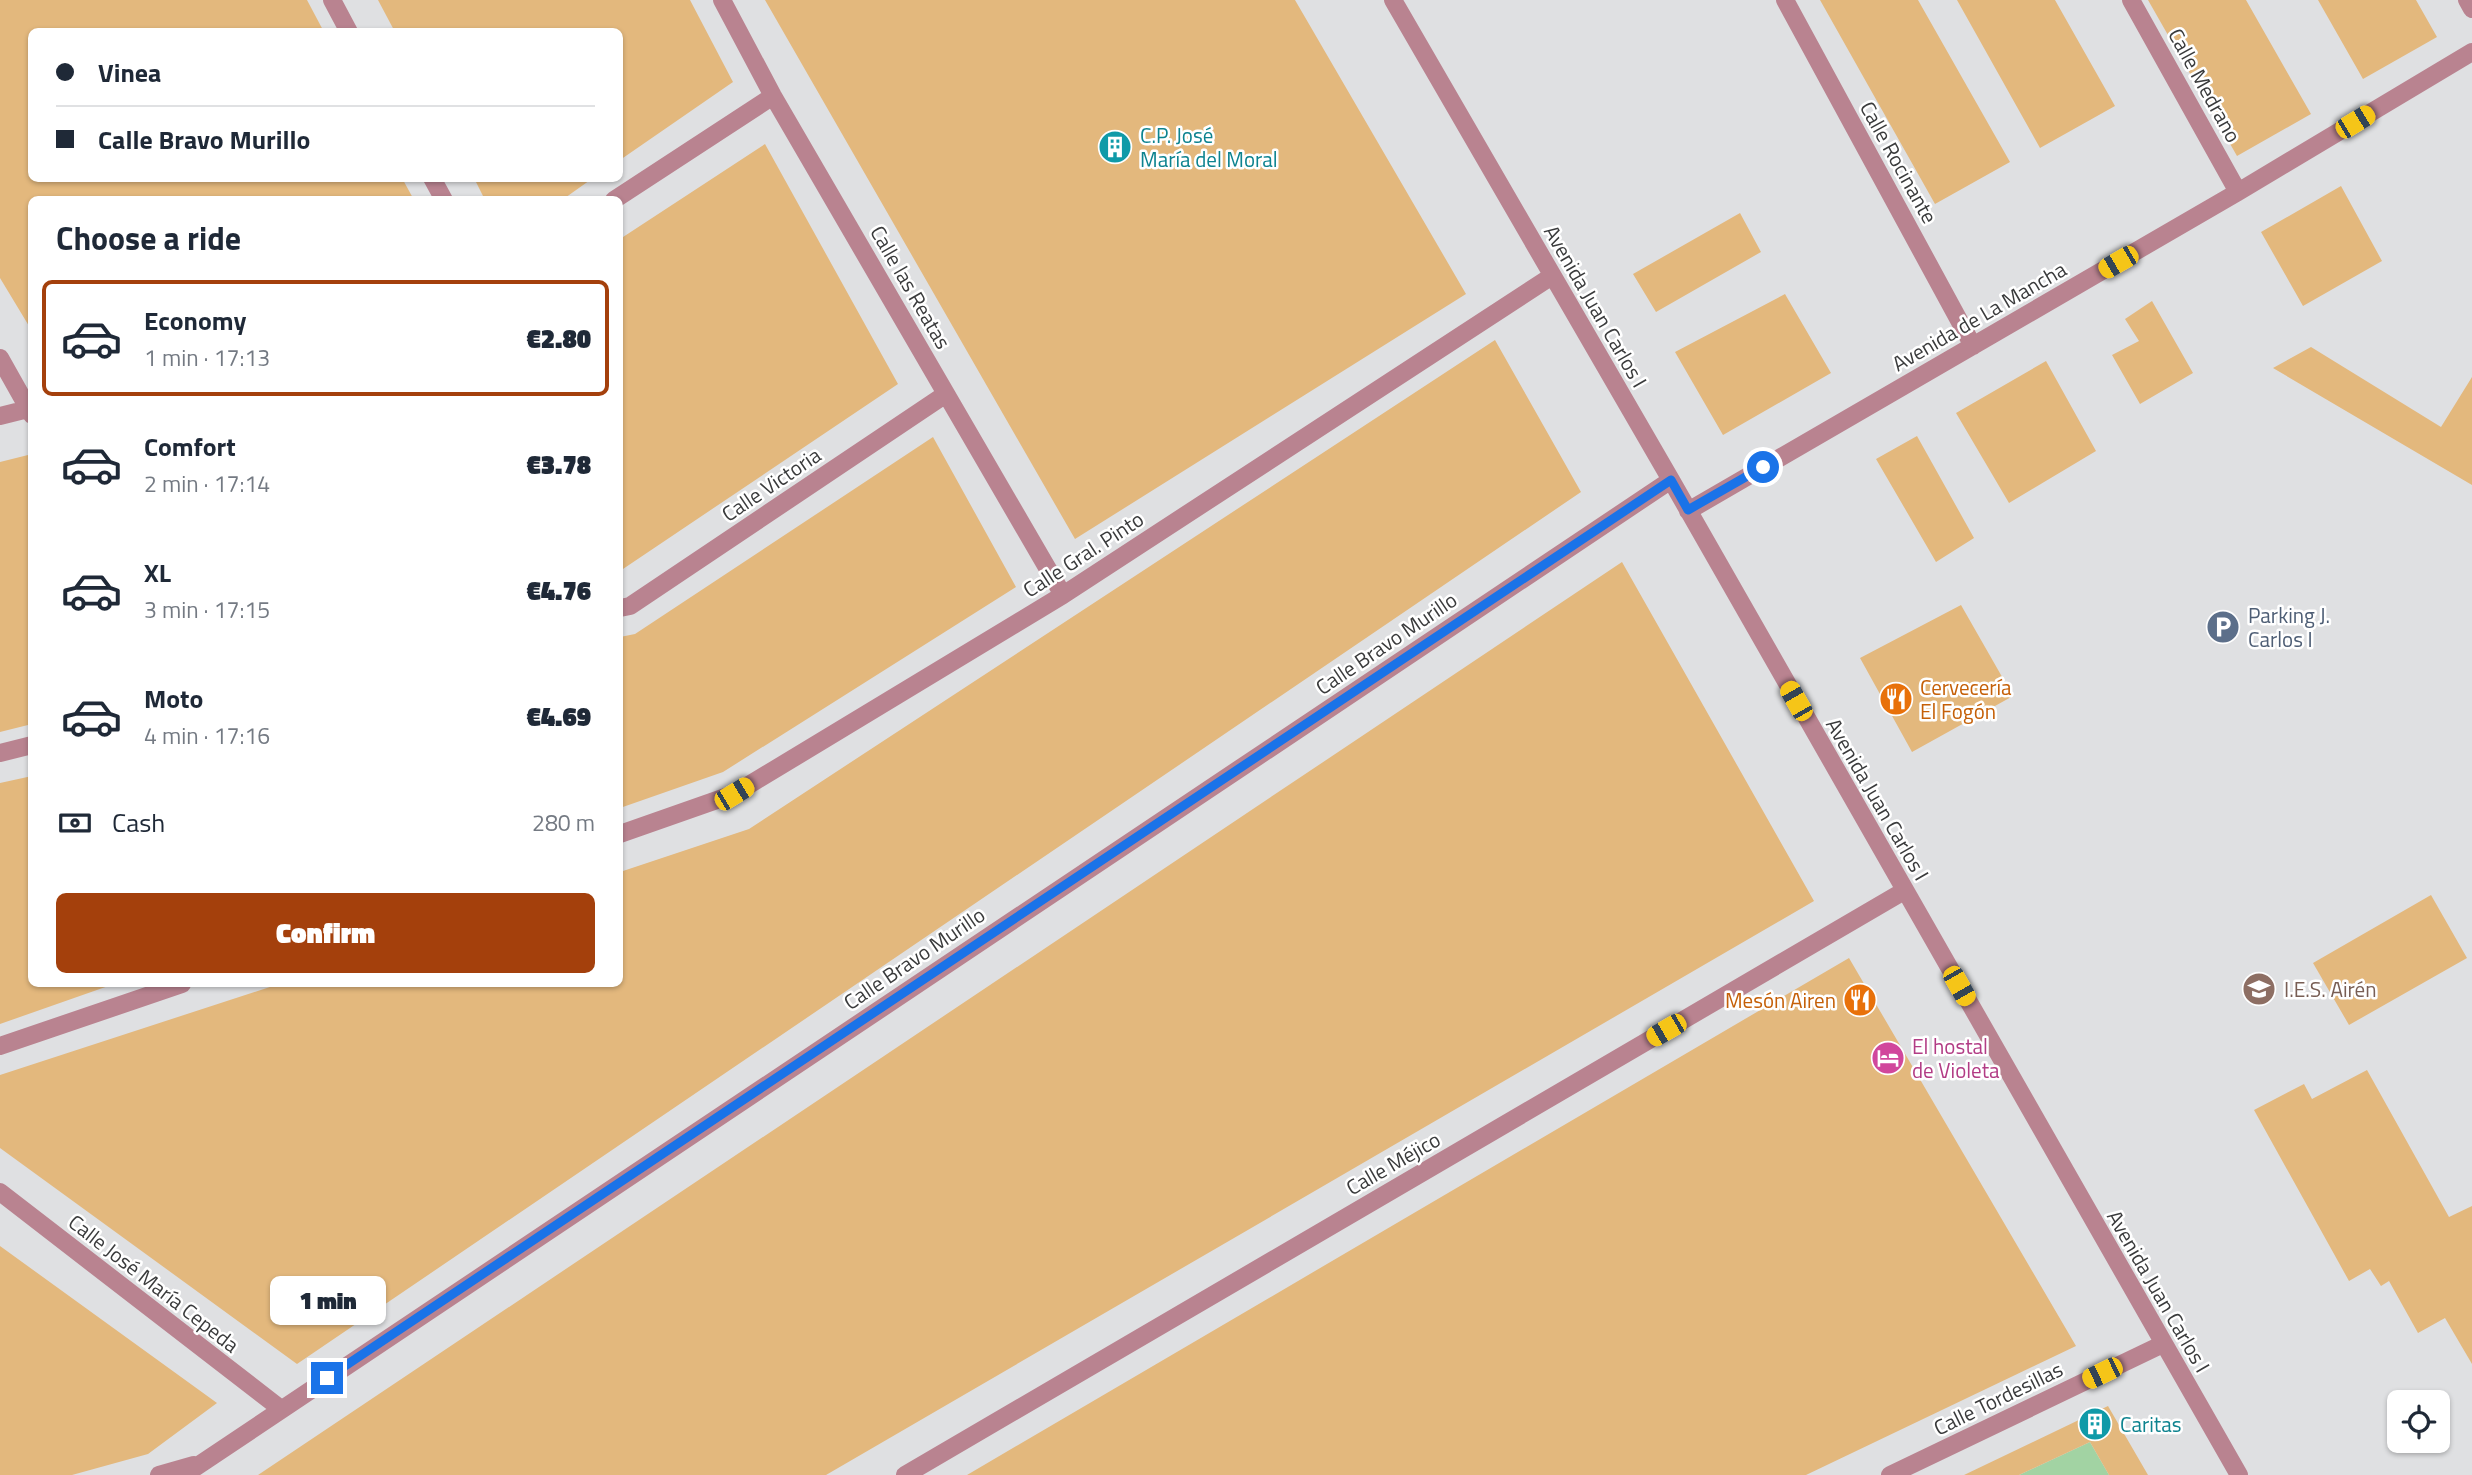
<!DOCTYPE html>
<meta charset="utf-8">
<style>
:root{--surface:#fff;--page:#f6f6f7;--text:#1f2937;--muted:#747a83;--line:#e0e1e3;--accent:#a4400c}
body{margin:0;font-family:"Titillium Web",sans-serif;background:var(--page);color:var(--text);height:100vh;display:flex;flex-direction:column;font-size:26px;white-space:nowrap}
*{box-sizing:border-box;margin:0}
p{font-size:23px;color:var(--muted)}
.icon{flex:none;width:38px;height:38px;fill:none;stroke:currentColor;stroke-width:2;stroke-linecap:round;stroke-linejoin:round}
.map{position:relative;flex:1;overflow:hidden}
.drawer{position:absolute;left:28px;top:196px;width:595px;height:791px;display:flex;flex-direction:column;background:var(--surface);border-radius:10px;box-shadow:0 2px 5px #0004}
.drawer>*{flex:none}
.hud{position:absolute;left:28px;top:28px;width:595px;height:154px;border-radius:10px;box-shadow:0 2px 5px #0004;display:grid;align-content:center;height:154px;padding:0 28px;background:var(--surface)}
.tools{position:absolute;left:2387px;top:1390px;display:grid;gap:14px}
.tools a{display:grid;place-items:center;width:63px;height:63px;border-radius:10px;background:var(--surface);box-shadow:0 2px 5px #0004;font-size:35px}
.end{position:absolute;width:32px;height:32px;margin:-16px;border:9px solid #1a73e8;background:#fff;box-shadow:0 0 0 4px #fff}
.from{border-radius:50%}
.bubble{position:absolute;height:49px;border-radius:10px;background:var(--surface);box-shadow:0 2px 5px #0004;font-size:23px;font-weight:800;line-height:49px;text-align:center}
.car{position:absolute;width:21px;height:42px;margin:-21px -10px;border-radius:9px;box-shadow:0 0 5px 2px #0007;background:linear-gradient(#f5c518 24%,#345 0 40%,#f5c518 0 76%,#345 0 86%,#f5c518 0)}
.hud b{display:flex;align-items:center;gap:24px;height:66px;font-size:26px}
.hud b+b{border-top:2px solid var(--line)}
.hud i{width:18px;height:18px;background:var(--text)}
ul{padding:0;list-style:none}
li{display:flex;align-items:center;gap:21px;height:116px;margin:0 14px 10px;padding:0 14px;border:4px solid transparent;border-radius:10px}
li div{flex:1}
li b{display:block;font-size:26px}
li em{font-style:normal;font-weight:800}
li.current{border-color:var(--accent)}
li>.icon{width:63px;height:63px;stroke-width:1.5}
h2{padding:0 28px;font-size:32px;line-height:84px}
.pay{display:flex;align-items:center;gap:18px;height:77px;padding:0 28px;font-size:26px}
.pay p{margin-inline-start:auto}
.cta{display:flex;gap:14px;margin-top:auto;padding:14px 28px}
.cta a{flex:1;height:80px;border-radius:10px;background:var(--accent);color:#fff;font-size:28px;font-weight:800;line-height:80px;text-align:center}
.map>svg:first-child{display:block}
</style>
<div class="map">
<svg width="2472" height="1475" viewBox="0 0 2472 1475">
<rect width="100%" height="100%" fill="#dfe0e2"/>
<path fill="#a2d3a3" d="M 2090,1442 L 2109,1475 L 2019,1475 Z"/>
<path fill="#e3b87d" d="M 0,0 L 307,0 L 324,32 L 32,32 L 32,178 L 402,178 L 414,200 L 32,200 L 32,331 L 0,278 Z
M 378,0 L 690,0 L 733,82 L 620,160 L 620,32 L 395,32 Z
M 765,0 L 1295,0 L 1466,294 L 1075,539 Z
M 1820,0 L 1918,0 L 2010,162 L 1935,204 Z
M 1957,0 L 2055,0 L 2115,106 L 2040,148 Z
M 2148,0 L 2246,0 L 2311,114 L 2237,156 Z
M 2318,0 L 2416,0 L 2437,37 L 2363,79 Z
M 765,144 L 898,384 L 620,571 L 620,239 Z
M 474,178 L 593,178 L 562,200 L 485,200 Z
M 2341,186 L 2382,261 L 2303,306 L 2261,232 Z
M 1740,213 L 1761,252 L 1656,312 L 1633,274 Z
M 1785,294 L 1831,373 L 1723,435 L 1675,352 Z
M 2152,301 L 2193,373 L 2140,404 L 2112,355 L 2139,341 L 2125,319 Z
M 1495,340 L 1581,492 L 297,1364 L 0,1148 L 0,1075 L 279,984 L 620,984 L 620,872 L 749,829 Z
M 2311,347 L 2441,427 L 2472,377 L 2472,485 L 2273,368 Z
M 2046,361 L 2096,451 L 2009,503 L 1956,413 Z
M 1917,436 L 1974,538 L 1936,562 L 1876,459 Z
M 933,437 L 1016,587 L 723,772 L 620,808 L 620,637 L 635,634 Z
M 32,454 L 32,724 L 0,732 L 0,462 Z
M 1622,562 L 1814,901 L 826,1475 L 258,1475 Z
M 1961,605 L 2013,696 L 1912,752 L 1860,658 Z
M 32,776 L 32,984 L 114,984 L 0,1024 L 0,783 Z
M 2431,895 L 2467,958 L 2349,1025 L 2313,963 Z
M 1849,958 L 2076,1346 L 1806,1475 L 967,1475 Z
M 2367,1070 L 2449,1217 L 2472,1206 L 2472,1364 L 2445,1318 L 2418,1333 L 2389,1281 L 2381,1286 L 2370,1269 L 2349,1281 L 2254,1110 L 2304,1084 L 2312,1099 Z
M 0,1246 L 217,1403 L 148,1454 L 72,1475 L 0,1475 Z
M 2108,1406 L 2148,1475 L 2109,1475 L 2090,1442 L 2019,1475 L 1964,1475 Z"/>
<g fill="none" stroke-linecap="round" stroke-linejoin="round">
<path stroke="#b98390" stroke-width="18" d="M 332,0 L 349,32
M 722,0 L 773,96 L 1063,595
M 1393,0 L 1671,480 L 2239,1475
M 1785,0 L 1973,346
M 2131,0 L 2238,192
M 2467,0 L 2472,9
M 432,178 L 444,200
M 614,200 L 773,96
M 0,358 L 32,415
M 0,416 L 32,408
M 1688,511 L 2238,192 L 2472,52
M 620,608 L 630,606 L 946,394
M 0,753 L 32,745
M 620,834 L 734,794 L 1063,595 L 1552,276
M 0,1046 L 182,984
M 0,1192 L 281,1409
M 159,1475 L 194,1465
M 184,1475 L 1671,480
M 905,1475 L 1904,891
M 1890,1475 L 2163,1344"/>
</g>
<g fill="none" stroke-linecap="round" stroke-linejoin="round">
<path stroke="#1a73e8" stroke-width="9" d="M 327,1378 L 1671,480 L 1688,510 L 1763,467"/>
</g>
<defs>
<symbol id="building-disc" viewBox="-11 -11 22 22"><circle r="9.5" fill="#0f9aa8" stroke="#fff"/><path d="M-4-6H4V6H1V3H-1V6H-4ZM-2.5-4.3h1.7v1.8h-1.7ZM.8-4.3h1.7v1.8H.8ZM-2.5-1h1.7V.8h-1.7ZM.8-1h1.7V.8H.8Z" fill="#fff"/></symbol>
<symbol id="parking-disc" viewBox="-11 -11 22 22"><circle r="9.5" fill="#5c6f8a" stroke="#fff"/><path d="M-3.5-5.5H1a3.5 3.5 0 0 1 0 7H-1V5.5H-3.5ZM-1-3.4V-.6H.8a1.4 1.4 0 0 0 0-2.8Z" fill="#fff"/></symbol>
<symbol id="restaurant-disc" viewBox="-11 -11 22 22"><circle r="9.5" fill="#e8710a" stroke="#fff"/><path d="M-5-6h1v4h1v-4h1v4h1v-4h1v5L-1.5 .5V6h-2V.5L-5-1ZM5-6V6H3V1.5H1.5Q1.5-4 5-6Z" fill="#fff"/></symbol>
<symbol id="school-disc" viewBox="-11 -11 22 22"><circle r="9.5" fill="#8d6e63" stroke="#fff"/><path d="M0-5L7-2L0 1L-7-2ZM-4 1L0 2.5L4 1V4Q0 6-4 4Z" fill="#fff"/></symbol>
<symbol id="hotel-disc" viewBox="-11 -11 22 22"><circle r="9.5" fill="#d1479c" stroke="#fff"/><path d="M-6-4.5h1.5V1H6V5H4.5V3h-9V5H-6ZM-4 0a1.8 1.8 0 1 1 3.6 0ZM.5 0V-2.5h3Q6-2.5 6 0Z" fill="#fff"/></symbol>
</defs>
<g fill-rule="evenodd">
<use href="#building-disc" x="1096" y="128" width="38" height="38"/>
<use href="#parking-disc" x="2204" y="608" width="38" height="38"/>
<use href="#restaurant-disc" x="1877" y="680" width="38" height="38"/>
<use href="#school-disc" x="2240" y="970" width="38" height="38"/>
<use href="#restaurant-disc" x="1841" y="981" width="38" height="38"/>
<use href="#hotel-disc" x="1869" y="1039" width="38" height="38"/>
<use href="#building-disc" x="2076" y="1405" width="38" height="38"/>
</g>
<g text-anchor="middle" dominant-baseline="central" stroke-width="5" stroke-linejoin="round" paint-order="stroke">
<g font-size="21" fill="#3a3b3c" stroke="#fff">
<text transform="translate(2205 85) rotate(61)">Calle Medrano</text>
<text transform="translate(1899 162) rotate(61)">Calle Rocinante</text>
<text transform="translate(911 287) rotate(60)">Calle las Reatas</text>
<text transform="translate(1596 306) rotate(60)">Avenida Juan Carlos I</text>
<text transform="translate(1979 316) rotate(-30)">Avenida de La Mancha</text>
<text transform="translate(771 484) rotate(-34)">Calle Victoria</text>
<text transform="translate(1083 554) rotate(-33)">Calle Gral. Pinto</text>
<text transform="translate(1386 643) rotate(-34)">Calle Bravo Murillo</text>
<text transform="translate(1878 799) rotate(60)">Avenida Juan Carlos I</text>
<text transform="translate(914 958) rotate(-34)">Calle Bravo Murillo</text>
<text transform="translate(1393 1163) rotate(-30)">Calle Méjico</text>
<text transform="translate(154 1283) rotate(38)">Calle José María Cepeda</text>
<text transform="translate(2159 1291) rotate(60)">Avenida Juan Carlos I</text>
<text transform="translate(1998 1398) rotate(-26)">Calle Tordesillas</text>
</g>
<g font-size="21" fill="#0d838f" stroke="#fff" text-anchor="start">
<text x="1140" y="135">C.P. José<tspan x="1140" dy="24">María del Moral</tspan></text>
<text x="2120" y="1424">Caritas</text>
</g>
<g font-size="21" fill="#4e5e75" stroke="#fff" text-anchor="start">
<text x="2248" y="615">Parking J.<tspan x="2248" dy="24">Carlos I</tspan></text>
</g>
<g font-size="21" fill="#c56008" stroke="#fff" text-anchor="start">
<text x="1920" y="687">Cervecería<tspan x="1920" dy="24">El Fogón</tspan></text>
<text x="1836" y="1000" text-anchor="end">Mesón Airen</text>
</g>
<g font-size="21" fill="#785e54" stroke="#fff" text-anchor="start">
<text x="2284" y="989">I.E.S. Airén</text>
</g>
<g font-size="21" fill="#b23c85" stroke="#fff" text-anchor="start">
<text x="1912" y="1046">El hostal<tspan x="1912" dy="24">de Violeta</tspan></text>
</g>
</g>
</svg>
<div class="tools">
<a><svg class="icon" aria-label="locate" viewBox="0 0 24 24"><circle cx="12" cy="12" r="6"/><path d="M12 2v4M12 18v4M2 12h4M18 12h4"/></svg></a>
</div>
<i class="end from" style="left:1763px;top:467px"></i>
<i class="end" style="left:327px;top:1378px"></i>
<div class="bubble" style="left:270px;top:1276px;width:116px">1 min</div>
<i class="car" style="left:2355px;top:122px;rotate:59deg"></i>
<i class="car" style="left:2118px;top:262px;rotate:240deg"></i>
<i class="car" style="left:1796px;top:701px;rotate:330deg"></i>
<i class="car" style="left:734px;top:794px;rotate:59deg"></i>
<i class="car" style="left:1959px;top:986px;rotate:150deg"></i>
<i class="car" style="left:1666px;top:1030px;rotate:240deg"></i>
<i class="car" style="left:2102px;top:1373px;rotate:244deg"></i>
<div class="hud">
<b><i class="from"></i>Vinea</b>
<b><i></i>Calle Bravo Murillo</b>
</div>
<section class="drawer">
<h2>Choose a ride</h2>
<ul>
<li class="current"><svg class="icon" aria-label="car" viewBox="0 0 24 24"><path d="M5 17H2v-5l4-1 3-4h7l3 4 3 1v5h-3M9 17h6M6 11h13"/><circle cx="7" cy="17" r="2"/><circle cx="17" cy="17" r="2"/></svg><div><b>Economy</b><p>1 min · 17:13</p></div><em>€2.80</em></li>
<li><svg class="icon" aria-label="car" viewBox="0 0 24 24"><path d="M5 17H2v-5l4-1 3-4h7l3 4 3 1v5h-3M9 17h6M6 11h13"/><circle cx="7" cy="17" r="2"/><circle cx="17" cy="17" r="2"/></svg><div><b>Comfort</b><p>2 min · 17:14</p></div><em>€3.78</em></li>
<li><svg class="icon" aria-label="car" viewBox="0 0 24 24"><path d="M5 17H2v-5l4-1 3-4h7l3 4 3 1v5h-3M9 17h6M6 11h13"/><circle cx="7" cy="17" r="2"/><circle cx="17" cy="17" r="2"/></svg><div><b>XL</b><p>3 min · 17:15</p></div><em>€4.76</em></li>
<li><svg class="icon" aria-label="car" viewBox="0 0 24 24"><path d="M5 17H2v-5l4-1 3-4h7l3 4 3 1v5h-3M9 17h6M6 11h13"/><circle cx="7" cy="17" r="2"/><circle cx="17" cy="17" r="2"/></svg><div><b>Moto</b><p>4 min · 17:16</p></div><em>€4.69</em></li>
</ul>
<div class="pay"><svg class="icon" aria-label="cash" viewBox="0 0 24 24"><path d="M3 7h18v10H3z"/><circle cx="12" cy="12" r="2"/></svg>Cash<p>280 m</p></div>
<div class="cta"><a>Confirm</a></div>
</section>
</div>
